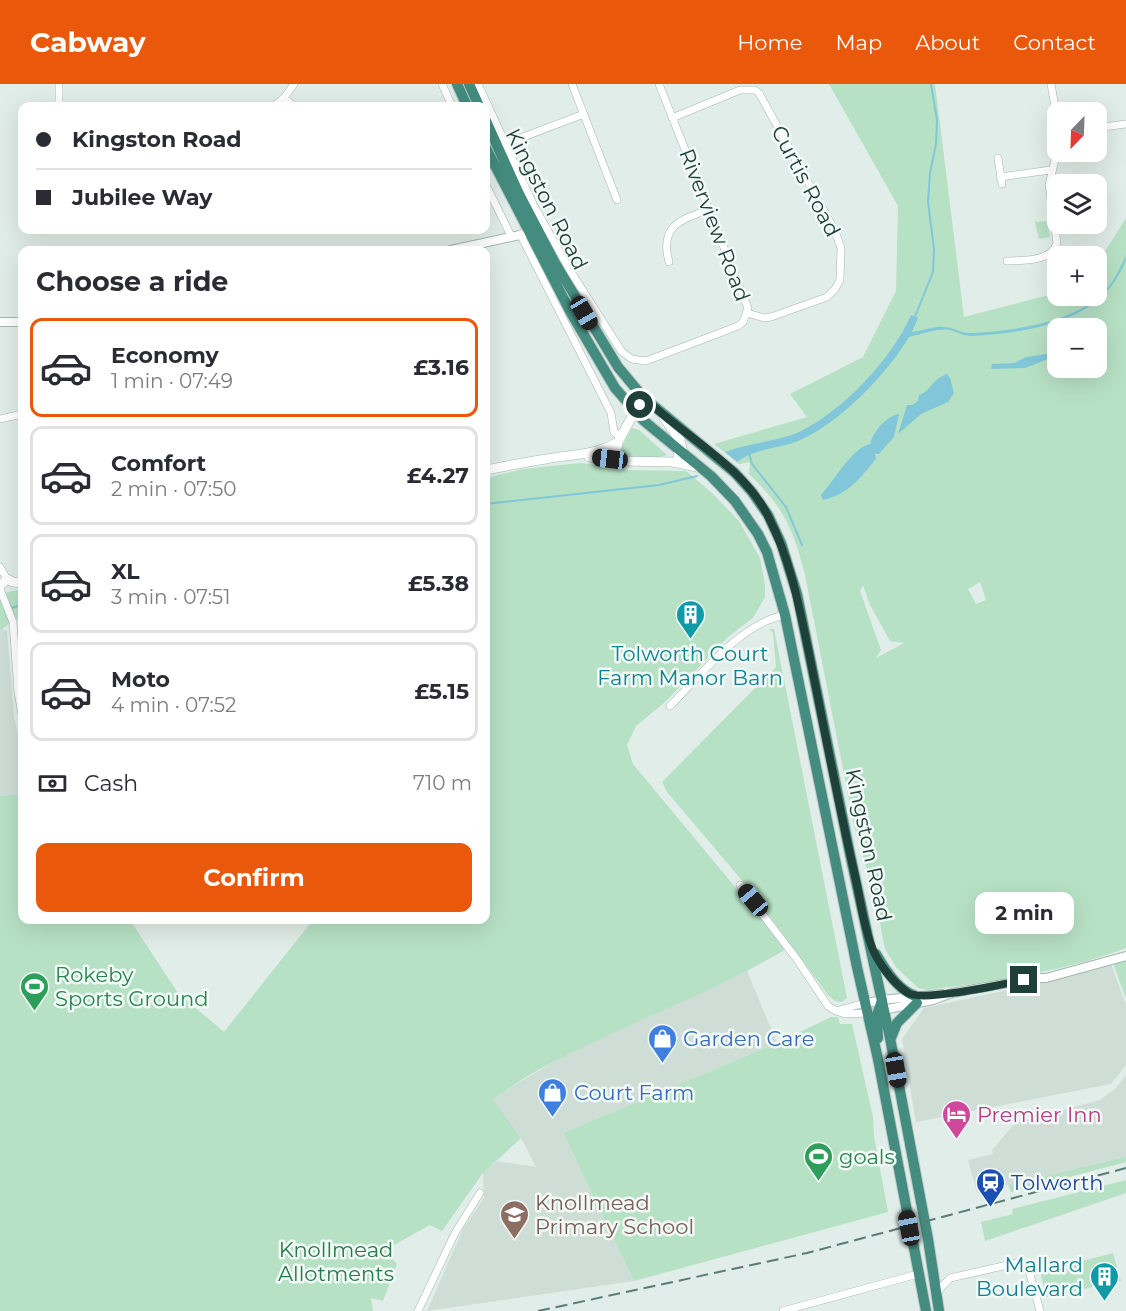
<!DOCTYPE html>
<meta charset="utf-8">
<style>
:root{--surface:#fff;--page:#f2f2f3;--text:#2b2b33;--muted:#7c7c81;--line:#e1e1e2;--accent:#ea580c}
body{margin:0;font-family:Montserrat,sans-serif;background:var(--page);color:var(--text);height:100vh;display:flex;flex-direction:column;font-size:22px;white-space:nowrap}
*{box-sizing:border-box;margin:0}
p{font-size:20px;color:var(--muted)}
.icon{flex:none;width:33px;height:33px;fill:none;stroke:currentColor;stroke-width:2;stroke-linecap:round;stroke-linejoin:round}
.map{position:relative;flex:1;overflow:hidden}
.sheet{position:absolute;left:18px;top:162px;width:472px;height:678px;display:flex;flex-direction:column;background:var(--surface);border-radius:12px;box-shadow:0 6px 24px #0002}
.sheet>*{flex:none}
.top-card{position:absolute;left:18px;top:18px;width:472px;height:132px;border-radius:12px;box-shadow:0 6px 24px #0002;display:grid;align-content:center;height:132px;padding:0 18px;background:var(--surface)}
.needle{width:39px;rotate:203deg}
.tools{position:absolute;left:1047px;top:18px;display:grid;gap:12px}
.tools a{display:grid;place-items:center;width:60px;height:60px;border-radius:12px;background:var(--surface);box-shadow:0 6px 24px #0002;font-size:30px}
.end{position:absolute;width:27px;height:27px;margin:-14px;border:8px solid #1f4039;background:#fff;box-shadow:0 0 0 3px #fff}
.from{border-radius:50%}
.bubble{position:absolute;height:42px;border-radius:12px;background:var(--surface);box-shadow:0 6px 24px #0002;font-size:20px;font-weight:700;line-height:42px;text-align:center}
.car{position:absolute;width:18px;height:36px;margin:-18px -9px;border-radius:8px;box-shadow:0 0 4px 2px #0007;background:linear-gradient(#222 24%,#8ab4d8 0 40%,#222 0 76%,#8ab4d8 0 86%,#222 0)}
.top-card b{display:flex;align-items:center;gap:21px;height:57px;font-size:22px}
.top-card b+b{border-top:2px solid var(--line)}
.top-card i{width:15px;height:15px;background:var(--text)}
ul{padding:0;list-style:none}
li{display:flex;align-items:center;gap:18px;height:99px;margin:0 12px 9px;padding:0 6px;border:3px solid var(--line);border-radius:12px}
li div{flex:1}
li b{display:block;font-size:22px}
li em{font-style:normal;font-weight:700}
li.selected{border-color:var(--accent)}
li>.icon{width:54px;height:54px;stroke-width:1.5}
h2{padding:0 18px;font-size:27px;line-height:72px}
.pay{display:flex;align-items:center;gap:15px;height:66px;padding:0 18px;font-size:22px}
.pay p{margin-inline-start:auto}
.cta{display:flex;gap:12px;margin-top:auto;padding:12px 18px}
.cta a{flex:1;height:69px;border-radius:12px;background:var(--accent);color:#fff;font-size:24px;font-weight:700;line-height:69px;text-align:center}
header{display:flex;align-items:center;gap:36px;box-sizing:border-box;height:84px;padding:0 30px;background:var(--accent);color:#fff}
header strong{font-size:28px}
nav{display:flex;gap:33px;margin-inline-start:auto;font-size:21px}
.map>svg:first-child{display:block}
</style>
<header>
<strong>Cabway</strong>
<nav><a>Home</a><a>Map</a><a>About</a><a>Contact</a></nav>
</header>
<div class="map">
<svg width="1126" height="1227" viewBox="0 0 1126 1227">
<rect width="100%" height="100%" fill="#e1ede8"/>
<path fill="#cfddd7" d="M 2,545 L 7,547 L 14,634 L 22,662 L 22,710 L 0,712 L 0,547 Z
M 1111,880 L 1126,921 L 1126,981 L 1111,1000 L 916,1038 L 902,955 L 924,924 L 1059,895 Z
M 747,887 L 777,959 L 563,1049 L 634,1197 L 427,1227 L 463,1145 L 484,1114 L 483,1089 L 497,1077 L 536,1083 L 521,1054 L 492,1017 L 505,1007 L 568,969 Z
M 1126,991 L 1126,1078 L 1011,1108 L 1008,1101 L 977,1109 L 968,1076 L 993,1070 L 992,1066 L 1015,1039 L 1100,1016 L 1116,1004 Z"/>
<path fill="#b7e1c5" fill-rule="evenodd" d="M 829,0 L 935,0 L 964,233 L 1057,209 L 1058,212 L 1096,212 L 1097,180 L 1126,134 L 1126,864 C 1067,887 991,898 928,906 L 918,904 L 896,883 L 885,865 L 875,813 L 854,741 L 805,491 C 793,444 784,424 749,390 L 750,378 L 739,380 L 714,360 L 807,333 L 790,310 L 863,273 L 896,207 L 898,122 ZM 1058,244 L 1096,244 L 1096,284 L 1058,284 ZM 980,498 L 986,516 L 976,520 L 968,505 ZM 863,501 L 870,521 L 890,557 L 904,559 L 876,574 L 881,566 L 860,507 Z
M 1047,137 L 1050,153 L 1039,155 L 1035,138 Z
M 632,344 L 639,346 L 667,371 C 655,375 633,377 622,370 L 621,364 Z
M 581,379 L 630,386 L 686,387 L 712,409 L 739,437 L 760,474 L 765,501 L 765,513 L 753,534 L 729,552 L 665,618 L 636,642 L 627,661 L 633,680 L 755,827 L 785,866 C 736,894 689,915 637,938 C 588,961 536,982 493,1016 L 521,1054 L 483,1089 L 442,1147 L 430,1141 L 385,1166 L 397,1180 L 383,1217 L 371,1214 L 373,1227 L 0,1227 L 0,712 L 22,710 L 22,836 L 130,836 L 178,909 L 224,948 L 313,836 L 486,836 L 486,394 L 523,385 Z
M 22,505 L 22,535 L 15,535 L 0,547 L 0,510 Z
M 769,545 L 774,545 L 847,914 L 842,918 L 835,917 L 828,911 L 751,807 L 667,708 L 662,698 L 776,583 L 773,549 Z
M 1126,875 L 1126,915 L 1113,879 Z
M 831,933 L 838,933 L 840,940 L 852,940 L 873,1033 L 874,1052 L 888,1128 L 634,1197 L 563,1049 L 777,959 Z
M 1126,1073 L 1126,1078 L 1011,1108 L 1009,1101 Z
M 1126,1096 L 1126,1109 L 985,1157 L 981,1138 L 1013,1130 L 1012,1125 Z
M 1113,1169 L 1121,1197 L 1047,1213 L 1040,1188 Z"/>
<path fill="#82c7d9" d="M 1126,171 C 1126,179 1122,185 1118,192 C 1091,240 1022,249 972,252 C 963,252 958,248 950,246 C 937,244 922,250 909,253 C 887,290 839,340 798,357 C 778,365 755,364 737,378 L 725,368 C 748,359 774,358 797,349 C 841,329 892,275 911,231 L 918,234 L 912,248 C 923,247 934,242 944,243 C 954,243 961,250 971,249 C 1011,247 1072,239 1102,210 C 1113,200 1120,184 1126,171 Z
M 1047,270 L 1048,275 L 1025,284 L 991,285 L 992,280 L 1014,279 L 1026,273 Z
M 947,290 L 950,294 L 954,309 L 948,318 L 921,330 L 898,350 L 907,321 L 912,321 L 918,317 L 919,311 C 931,307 932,295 947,290 Z
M 899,330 L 894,353 L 879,370 L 875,370 L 876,375 C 859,395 849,410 823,416 L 821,411 C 833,398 853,363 870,360 C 873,348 886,332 899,330 Z"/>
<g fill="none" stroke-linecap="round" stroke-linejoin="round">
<path stroke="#82c7d9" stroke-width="2" d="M 914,235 L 933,188 L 934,165 L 928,118 L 930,89 L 936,60 L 937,36 L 931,0
M 749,369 L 752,380 L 786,423 L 802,461
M 486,420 L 659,401 L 697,392
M 11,524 L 22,521"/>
<defs>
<path id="minor" d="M 442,0 L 452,22
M 478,0 L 534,122 L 571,188 L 622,268 L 632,275 L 646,277 L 738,242 L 743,238 L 748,224 L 659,0
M 572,0 L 617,116
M 1051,0 L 1058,40
M 284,14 L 294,22
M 59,22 L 59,0
M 274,22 L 284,14 L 294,0
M 672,34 L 740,6 L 755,6 L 759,9 L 835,147 L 841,164 L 840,196 L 835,205 L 827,213 L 771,233 L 764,234 L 747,229
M 1096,44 L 1126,40
M 505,60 L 584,30
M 998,74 L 1002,100
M 1000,93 L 1051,86
M 486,101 L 511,152
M 520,150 L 611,329 L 614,348 L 621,354
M 1007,177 C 1024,176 1051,178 1057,159 L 1049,101 L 1058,63
M 669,178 C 659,141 681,136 710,125
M 0,335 L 22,330
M 0,483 L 7,495
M 0,505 L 13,538 L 18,608 L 22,631
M 670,622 C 701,591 741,539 785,531
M 740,801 L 796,874 L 828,922 L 836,927 L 845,930 L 867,929
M 836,927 L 865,919
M 937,1208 L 950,1194 L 1021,1178 L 1028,1183 L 1040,1227
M 418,1227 L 455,1149 L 480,1109
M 783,1227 L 918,1190"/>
<path id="tertiary" d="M 451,166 L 529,149
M 0,238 L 22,238
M 865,919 L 891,915 L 942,910
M 878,927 L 933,916 L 952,909 L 1036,894 L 1046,894 L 1126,872"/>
<path id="secondary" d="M 664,334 L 680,356 L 682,365 L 678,371
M 589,373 L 624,377 L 673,378 L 697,383
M 622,377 L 616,372 L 618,358 L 636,325 L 640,322 L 652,321
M 486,386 C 506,382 526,378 546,375 C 573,370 593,372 618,358
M 0,502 L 7,495 L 13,498 L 22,499"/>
<path id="trunk" d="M 457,0 L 467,22
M 469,0 L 479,22
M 486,37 L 518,108 L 555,179 L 618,283 L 643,313 L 735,389 L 752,408 L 768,431 L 781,459 L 797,510 L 850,770 L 890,954 L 928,1155 L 939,1227
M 486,64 L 571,229 L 615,304 L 644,337 L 711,392 L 735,417 L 758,450 L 767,468 L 785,531 L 857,883 L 878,975 L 926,1227
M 876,870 C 885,886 898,906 915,912
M 878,954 L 877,931 L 882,916
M 891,954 L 897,939 L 917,919"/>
</defs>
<use href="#minor" stroke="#a3b6b0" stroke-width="8"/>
<use href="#tertiary" stroke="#a3b6b0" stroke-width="10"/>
<use href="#secondary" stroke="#9ebab2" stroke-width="10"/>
<use href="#trunk" stroke="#c0cac8" stroke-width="12"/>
<use href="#minor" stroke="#fff" stroke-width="7"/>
<use href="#tertiary" stroke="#fff" stroke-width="8"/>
<use href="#secondary" stroke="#fff" stroke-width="9"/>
<use href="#trunk" stroke="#448c7f" stroke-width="10"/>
<path stroke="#597c74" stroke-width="2" stroke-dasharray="12 6" stroke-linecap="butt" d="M 538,1227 L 807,1169 L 1126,1084"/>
</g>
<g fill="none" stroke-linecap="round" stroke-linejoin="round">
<path stroke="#1f4039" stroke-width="8" d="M 640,321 L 652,321 C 692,357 745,385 769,434 C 791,477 799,522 809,569 C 824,643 838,718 855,792 C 860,814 863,837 870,858 C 876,877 892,898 908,909 C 922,918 1004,900 1024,896"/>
</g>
<defs>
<symbol id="building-pin" viewBox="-11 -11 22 30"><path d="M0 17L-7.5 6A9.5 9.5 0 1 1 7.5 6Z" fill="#0f9aa8" stroke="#f2f9f6"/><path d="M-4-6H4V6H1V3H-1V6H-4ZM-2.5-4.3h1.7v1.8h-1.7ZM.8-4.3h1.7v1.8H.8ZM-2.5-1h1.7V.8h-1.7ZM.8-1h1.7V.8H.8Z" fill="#fff"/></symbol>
<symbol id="stadium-pin" viewBox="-11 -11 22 30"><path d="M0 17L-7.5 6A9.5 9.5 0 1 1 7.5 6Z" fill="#2e9e5b" stroke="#f2f9f6"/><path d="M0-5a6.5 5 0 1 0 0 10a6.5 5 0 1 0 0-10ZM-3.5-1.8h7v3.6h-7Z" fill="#fff"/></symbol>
<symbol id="shop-pin" viewBox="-11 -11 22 30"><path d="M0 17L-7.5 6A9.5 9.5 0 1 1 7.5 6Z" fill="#3f7fe0" stroke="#f2f9f6"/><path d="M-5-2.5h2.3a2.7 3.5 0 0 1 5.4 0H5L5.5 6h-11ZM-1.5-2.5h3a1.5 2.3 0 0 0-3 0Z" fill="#fff"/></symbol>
<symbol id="hotel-pin" viewBox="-11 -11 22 30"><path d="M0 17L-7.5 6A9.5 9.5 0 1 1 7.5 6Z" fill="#d1479c" stroke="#f2f9f6"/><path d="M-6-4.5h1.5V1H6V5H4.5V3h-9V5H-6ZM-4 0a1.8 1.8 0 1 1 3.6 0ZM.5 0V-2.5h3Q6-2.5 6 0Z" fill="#fff"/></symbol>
<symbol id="station-pin" viewBox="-11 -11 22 30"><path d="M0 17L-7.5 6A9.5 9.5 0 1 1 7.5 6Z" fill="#1a4fb4" stroke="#f2f9f6"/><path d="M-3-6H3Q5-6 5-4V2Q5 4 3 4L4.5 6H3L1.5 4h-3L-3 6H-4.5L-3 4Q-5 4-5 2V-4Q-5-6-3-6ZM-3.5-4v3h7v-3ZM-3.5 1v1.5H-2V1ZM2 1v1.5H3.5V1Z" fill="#fff"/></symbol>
<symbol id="school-pin" viewBox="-11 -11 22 30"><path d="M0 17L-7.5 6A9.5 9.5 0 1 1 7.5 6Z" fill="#8d6e63" stroke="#f2f9f6"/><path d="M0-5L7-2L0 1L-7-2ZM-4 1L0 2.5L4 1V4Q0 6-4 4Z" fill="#fff"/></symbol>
</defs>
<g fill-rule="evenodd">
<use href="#building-pin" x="674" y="514" width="33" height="45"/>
<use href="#stadium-pin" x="18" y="886" width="33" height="45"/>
<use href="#shop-pin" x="646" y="938" width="33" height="45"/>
<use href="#shop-pin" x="536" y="992" width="33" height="45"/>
<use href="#hotel-pin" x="940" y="1014" width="33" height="45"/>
<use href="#stadium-pin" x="802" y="1056" width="33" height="45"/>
<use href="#station-pin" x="974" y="1082" width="33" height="45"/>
<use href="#school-pin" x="498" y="1114" width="33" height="45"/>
<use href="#building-pin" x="1088" y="1176" width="33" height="45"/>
</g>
<g text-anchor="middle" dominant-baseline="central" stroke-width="5" stroke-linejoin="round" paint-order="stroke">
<g font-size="21" fill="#1f4039" stroke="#f2f9f6">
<text transform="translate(806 97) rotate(62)">Curtis Road</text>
<text transform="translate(547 115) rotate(63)">Kingston Road</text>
<text transform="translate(715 141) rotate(69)">Riverview Road</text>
<text transform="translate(869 761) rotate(78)">Kingston Road</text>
</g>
<g font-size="21" fill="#0d838f" stroke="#f2f9f6">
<text x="690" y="569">Tolworth Court<tspan x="690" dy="24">Farm Manor Barn</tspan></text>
<text x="1083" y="1180" text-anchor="end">Mallard<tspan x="1083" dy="24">Boulevard</tspan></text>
</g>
<g font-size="21" fill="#27864d" stroke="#f2f9f6" text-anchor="start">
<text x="55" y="890">Rokeby<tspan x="55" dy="24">Sports Ground</tspan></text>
<text x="839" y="1072">goals</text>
</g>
<g font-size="21" fill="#366cbe" stroke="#f2f9f6" text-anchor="start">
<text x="683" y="954">Garden Care</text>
<text x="574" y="1008">Court Farm</text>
</g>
<g font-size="21" fill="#b23c85" stroke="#f2f9f6" text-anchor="start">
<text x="977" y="1030">Premier Inn</text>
</g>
<g font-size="21" fill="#164399" stroke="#f2f9f6" text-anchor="start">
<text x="1011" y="1098">Tolworth</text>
</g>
<g font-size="21" fill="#785e54" stroke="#f2f9f6" text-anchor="start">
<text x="535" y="1118">Knollmead<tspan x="535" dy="24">Primary School</tspan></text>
</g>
<g font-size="21" fill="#247c4b" stroke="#f2f9f6">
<text x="336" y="1165">Knollmead<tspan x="336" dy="24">Allotments</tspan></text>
</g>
</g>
</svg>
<div class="tools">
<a><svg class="needle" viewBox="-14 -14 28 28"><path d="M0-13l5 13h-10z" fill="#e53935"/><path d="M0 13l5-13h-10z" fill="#7c7c81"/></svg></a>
<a><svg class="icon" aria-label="layers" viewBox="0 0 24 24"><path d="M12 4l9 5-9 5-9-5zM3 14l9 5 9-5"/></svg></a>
<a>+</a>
<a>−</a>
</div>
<i class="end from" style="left:640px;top:321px"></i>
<i class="end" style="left:1024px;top:896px"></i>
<div class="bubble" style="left:975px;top:808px;width:99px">2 min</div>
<i class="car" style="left:584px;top:229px;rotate:150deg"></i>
<i class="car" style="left:610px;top:375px;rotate:277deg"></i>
<i class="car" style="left:753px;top:816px;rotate:320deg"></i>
<i class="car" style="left:896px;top:986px;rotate:170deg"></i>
<i class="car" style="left:909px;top:1144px;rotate:349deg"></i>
<div class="top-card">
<b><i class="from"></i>Kingston Road</b>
<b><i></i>Jubilee Way</b>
</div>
<section class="sheet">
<h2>Choose a ride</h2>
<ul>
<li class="selected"><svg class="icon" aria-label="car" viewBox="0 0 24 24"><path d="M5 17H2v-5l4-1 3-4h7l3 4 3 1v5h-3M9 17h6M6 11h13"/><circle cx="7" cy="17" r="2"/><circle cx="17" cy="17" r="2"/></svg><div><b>Economy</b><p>1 min · 07:49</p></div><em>£3.16</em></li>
<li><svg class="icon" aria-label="car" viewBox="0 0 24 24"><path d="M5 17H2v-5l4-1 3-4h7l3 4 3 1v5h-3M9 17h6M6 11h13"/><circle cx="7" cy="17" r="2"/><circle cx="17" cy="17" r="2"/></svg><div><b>Comfort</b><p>2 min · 07:50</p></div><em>£4.27</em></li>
<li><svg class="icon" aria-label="car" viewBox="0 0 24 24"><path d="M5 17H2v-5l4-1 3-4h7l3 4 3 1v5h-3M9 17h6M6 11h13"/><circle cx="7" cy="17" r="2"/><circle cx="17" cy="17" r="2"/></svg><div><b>XL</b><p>3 min · 07:51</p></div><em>£5.38</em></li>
<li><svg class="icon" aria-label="car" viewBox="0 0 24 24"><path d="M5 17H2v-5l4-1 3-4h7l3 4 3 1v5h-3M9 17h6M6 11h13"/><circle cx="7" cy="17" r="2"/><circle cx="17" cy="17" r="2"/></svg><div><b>Moto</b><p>4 min · 07:52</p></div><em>£5.15</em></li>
</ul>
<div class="pay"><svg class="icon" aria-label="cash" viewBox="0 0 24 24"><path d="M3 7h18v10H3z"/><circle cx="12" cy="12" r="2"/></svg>Cash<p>710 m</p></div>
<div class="cta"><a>Confirm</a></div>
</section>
</div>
